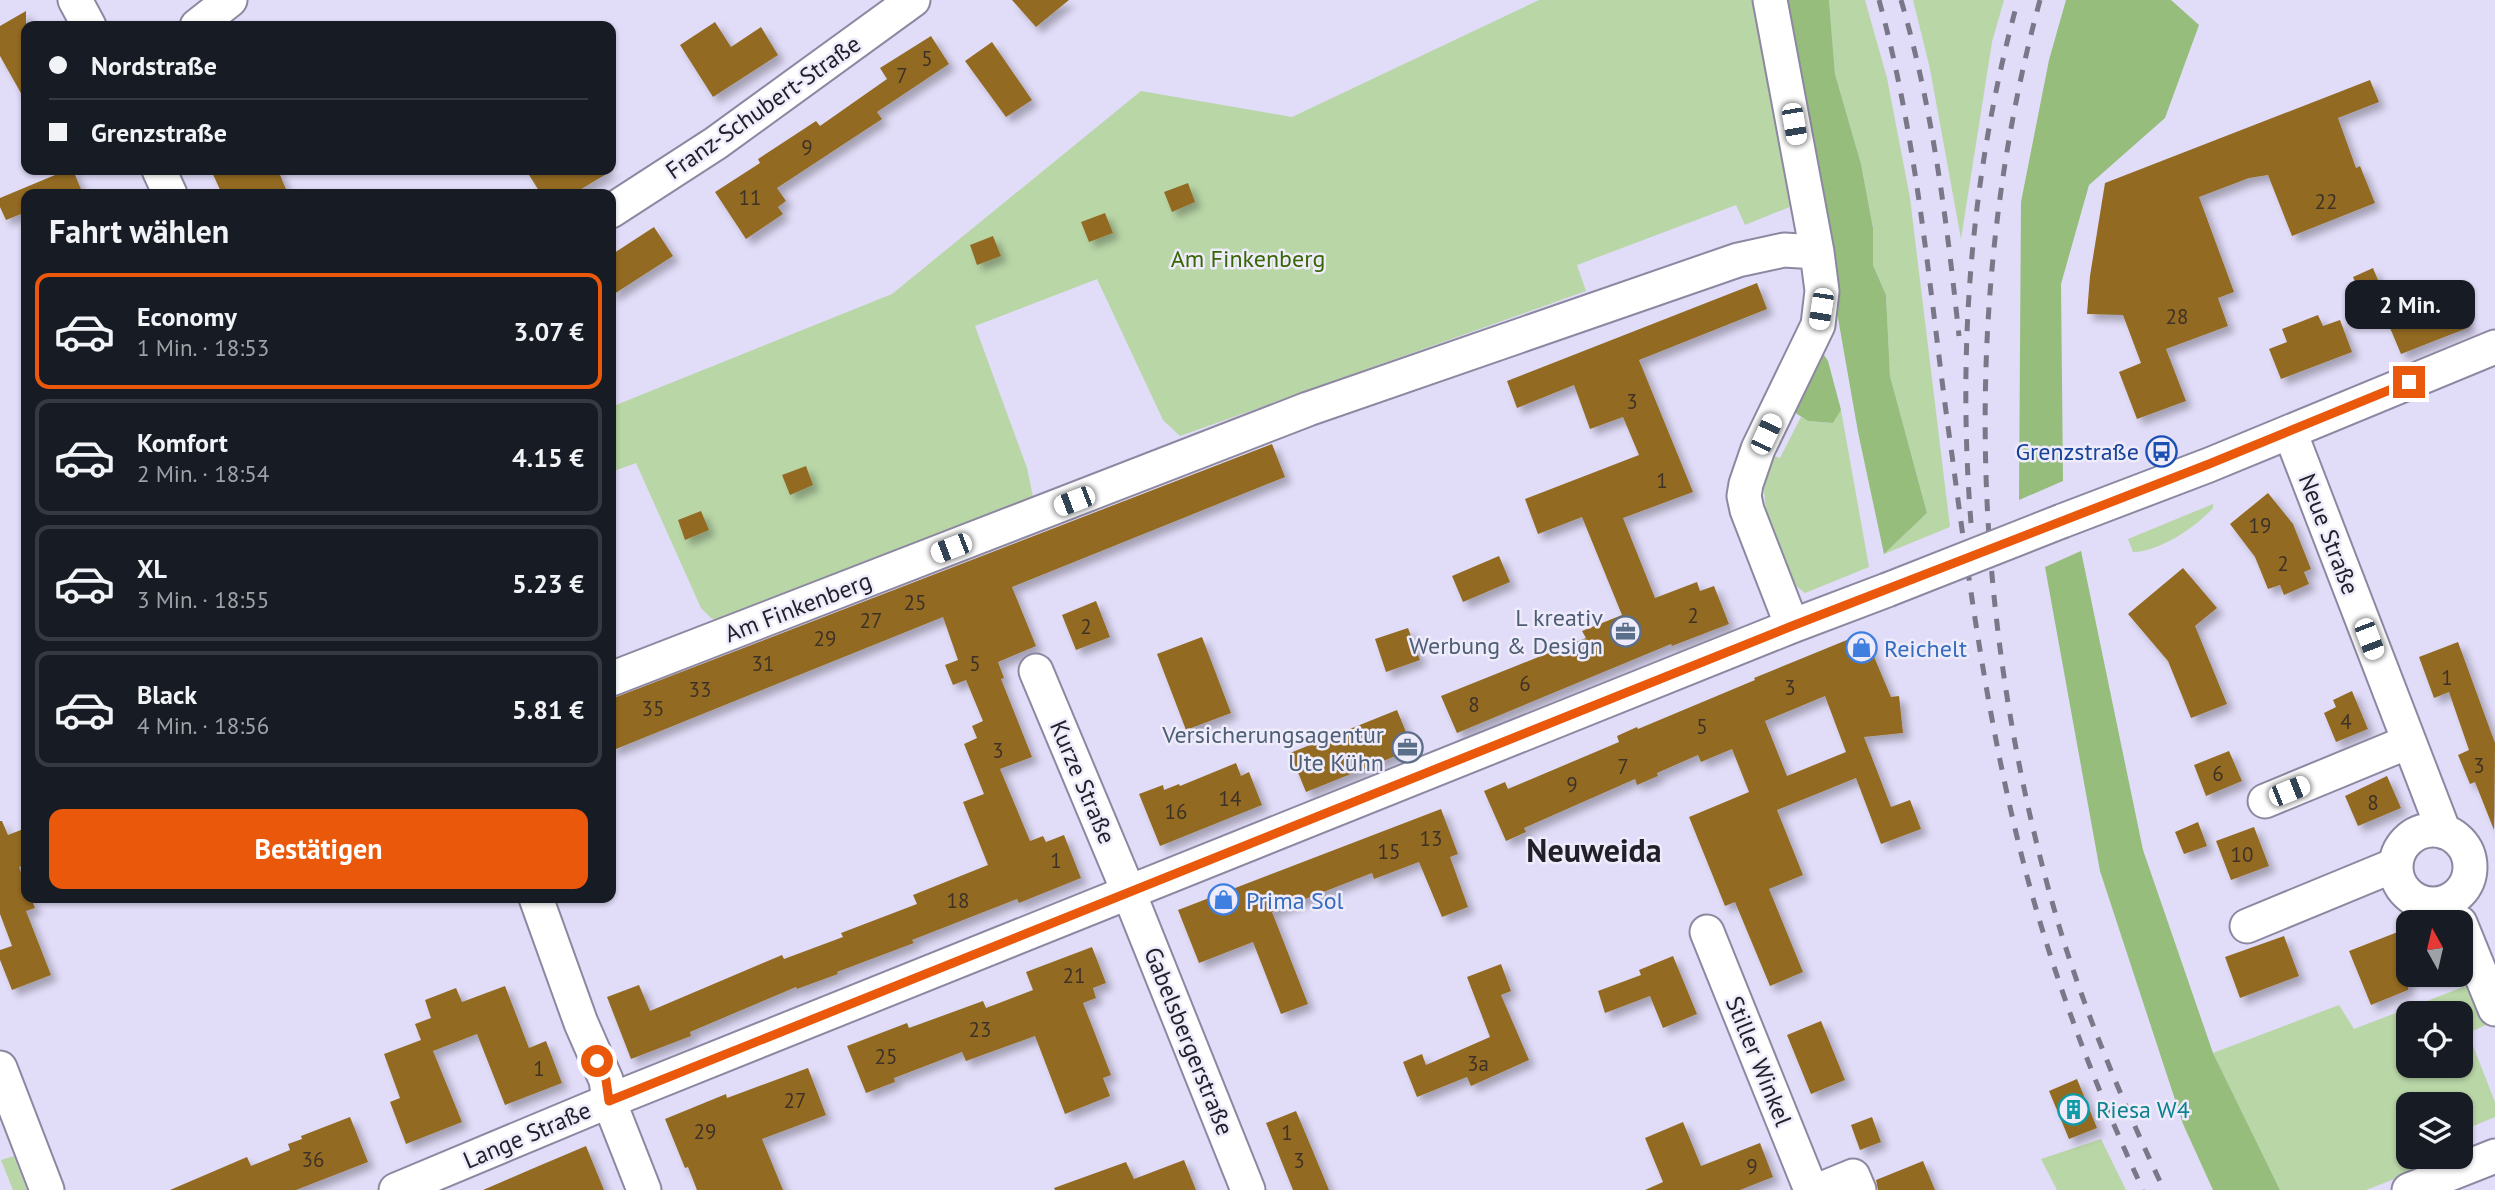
<!DOCTYPE html>
<html lang="de">
<meta charset="utf-8">
<style>
:root{--surface:#171b24;--page:#242831;--text:#f1f3f6;--muted:#9ea1a6;--line:#363941;--accent:#ea580c}
body{margin:0;font-family:"PT Sans",sans-serif;background:var(--page);color:var(--text);height:100vh;display:flex;flex-direction:column;font-size:26px;white-space:nowrap}
*{box-sizing:border-box;margin:0}
p{font-size:23px;color:var(--muted)}
.icon{flex:none;width:38px;height:38px;fill:none;stroke:currentColor;stroke-width:2;stroke-linecap:round;stroke-linejoin:round}
.map{position:relative;flex:1;overflow:hidden}
.side{position:absolute;left:21px;top:189px;width:595px;height:714px;display:flex;flex-direction:column;background:var(--surface);border-radius:14px;box-shadow:0 2px 5px #0004}
.side>*{flex:none}
.top-card{position:absolute;left:21px;top:21px;width:595px;height:154px;border-radius:14px;box-shadow:0 2px 5px #0004;display:grid;align-content:center;height:154px;padding:0 28px;background:var(--surface)}
.needle{width:46px;rotate:352deg}
.buttons{position:absolute;left:2396px;top:910px;display:grid;gap:14px}
.buttons a{display:grid;place-items:center;width:77px;height:77px;border-radius:14px;background:var(--surface);box-shadow:0 2px 5px #0004;font-size:35px}
.end{position:absolute;width:32px;height:32px;margin:-16px;border:9px solid #ea580c;background:#fff;box-shadow:0 0 0 4px #fff}
.from{border-radius:50%}
.bubble{position:absolute;height:49px;border-radius:14px;background:var(--surface);box-shadow:0 2px 5px #0004;font-size:23px;font-weight:700;line-height:49px;text-align:center}
.car{position:absolute;width:21px;height:42px;margin:-21px -10px;border-radius:9px;box-shadow:0 0 5px 2px #0007;background:linear-gradient(#fff 24%,#345 0 40%,#fff 0 76%,#345 0 86%,#fff 0)}
.top-card b{display:flex;align-items:center;gap:24px;height:66px;font-size:26px}
.top-card b+b{border-top:2px solid var(--line)}
.top-card i{width:18px;height:18px;background:var(--text)}
ul{padding:0;list-style:none}
li{display:flex;align-items:center;gap:21px;height:116px;margin:0 14px 10px;padding:0 14px;border:4px solid var(--line);border-radius:14px}
li div{flex:1}
li b{display:block;font-size:26px}
li em{font-style:normal;font-weight:700}
li.on{border-color:var(--accent)}
li>.icon{width:63px;height:63px;stroke-width:1.5}
h2{padding:0 28px;font-size:32px;line-height:84px}
.button{display:flex;gap:14px;margin-top:auto;padding:14px 28px}
.button a{flex:1;height:80px;border-radius:14px;background:var(--accent);color:#fff;font-size:28px;font-weight:700;line-height:80px;text-align:center}
.map>svg:first-child{display:block}
</style>
<div class="map">
<svg width="2495" height="1190" viewBox="0 0 2495 1190">
<defs>
<filter id="shadow"><feDropShadow dx="6" dy="6" stdDeviation="3.5" flood-color="#0004"/></filter>
</defs>
<rect width="100%" height="100%" fill="#e1dcf7"/>
<path fill="#b9d6a7" fill-rule="evenodd" d="M 1539,0 L 1757,0 L 1792,206 L 1745,225 L 1736,205 L 1577,265 L 1586,291 L 1180,436 L 1163,420 L 1097,279 L 975,326 L 1027,468 L 1033,497 L 725,624 L 711,618 L 701,608 L 636,463 L 611,472 L 611,407 L 892,294 L 1141,91 L 1292,117 Z
M 1829,0 L 1865,0 L 1887,78 L 1910,198 L 1950,527 L 1884,554 L 1927,513 L 1890,376 L 1886,295 L 1873,265 L 1873,228 L 1861,164 L 1835,74 Z
M 1913,0 L 2004,0 L 1992,42 L 1961,239 L 1930,69 Z
M 1841,410 L 1869,567 L 1805,593 L 1788,579 L 1767,521 L 1764,490 L 1771,455 L 1780,458 L 1801,417 L 1808,421 L 1833,423 Z
M 2213,504 L 2213,508 C 2196,527 2159,552 2133,552 L 2128,539 Z
M 2471,984 L 2488,1024 L 2468,1033 L 2495,1102 L 2495,1117 L 2461,1131 L 2460,1104 L 2408,1104 L 2408,1157 L 2416,1157 L 2420,1169 L 2366,1190 L 2280,1190 L 2213,1053 L 2339,1005 L 2354,1029 ZM 2408,1013 L 2460,1013 L 2460,1066 L 2408,1066 Z
M 2101,1139 L 2126,1190 L 2057,1190 L 2041,1159 Z
M 14,1156 L 27,1190 L 13,1190 L 1,1160 Z"/>
<path fill="#96bd7c" d="M 1785,0 L 1829,0 L 1835,74 L 1861,164 L 1873,228 L 1873,265 L 1886,295 L 1890,376 L 1927,513 L 1884,554 L 1858,432 L 1838,318 L 1833,264 L 1813,136 Z
M 2066,0 L 2171,0 L 2199,25 L 2165,118 L 2089,185 L 2061,284 L 2063,481 L 2019,500 L 2021,202 L 2049,60 Z
M 1822,352 L 1828,361 L 1841,410 L 1833,423 L 1808,421 L 1794,412 Z
M 2081,551 L 2143,850 L 2213,1053 L 2280,1190 L 2213,1190 L 2183,1124 L 2100,871 L 2045,567 Z"/>
<path fill="#936b24" fill-rule="evenodd" filter="url(#shadow)" d="M 1012,0 L 1069,0 L 1036,27 Z
M 26,11 L 26,102 L 0,56 L 0,26 Z
M 715,22 L 731,47 L 761,27 L 778,55 L 713,97 L 680,45 Z
M 931,36 L 949,64 L 877,112 L 882,119 L 777,188 L 786,201 L 778,207 L 783,214 L 746,239 L 715,192 L 760,163 L 758,159 L 816,121 L 820,126 L 887,79 L 880,68 Z
M 992,42 L 1032,100 L 1006,117 L 965,61 Z
M 2370,80 L 2379,102 L 2338,118 L 2356,168 L 2360,166 L 2375,203 L 2292,236 L 2268,175 L 2249,178 L 2199,197 L 2234,292 L 2218,298 L 2228,326 L 2166,349 L 2186,401 L 2137,419 L 2119,372 L 2141,363 L 2123,315 L 2087,314 L 2090,276 L 2105,183 Z
M 67,170 L 73,170 L 83,194 L 26,194 L 26,212 L 6,220 L 0,207 L 0,198 Z
M 211,170 L 278,170 L 288,194 L 222,194 Z
M 526,170 L 613,170 L 573,194 L 541,194 Z
M 1188,183 L 1195,202 L 1172,212 L 1164,192 Z
M 1105,213 L 1113,233 L 1089,242 L 1081,222 Z
M 654,227 L 673,256 L 611,296 L 611,255 Z
M 993,236 L 1001,256 L 977,265 L 970,245 Z
M 2373,268 L 2383,292 L 2363,301 L 2353,277 Z
M 1757,283 L 1767,309 L 1639,360 L 1693,492 L 1623,518 L 1655,598 L 1697,582 L 1700,591 L 1714,586 L 1729,624 L 1672,646 L 1671,644 L 1457,733 L 1441,696 L 1586,638 L 1582,631 L 1622,615 L 1582,517 L 1538,534 L 1525,499 L 1639,455 L 1623,417 L 1590,429 L 1574,385 L 1517,408 L 1507,381 Z
M 2454,288 L 2470,327 L 2401,354 L 2385,316 Z
M 2318,315 L 2323,326 L 2340,320 L 2352,352 L 2281,379 L 2269,349 L 2287,342 L 2282,329 Z
M 1272,444 L 1285,477 L 1012,587 L 1036,646 L 998,662 L 1004,678 L 1001,679 L 1032,757 L 1000,769 L 1030,841 L 1043,836 L 1046,842 L 1064,835 L 1081,878 L 1019,903 L 1017,899 L 912,940 L 914,943 L 837,972 L 838,974 L 797,989 L 796,987 L 690,1032 L 691,1036 L 631,1059 L 607,997 L 639,985 L 650,1011 L 782,955 L 784,959 L 843,937 L 841,933 L 917,904 L 913,895 L 988,865 L 963,802 L 984,794 L 964,744 L 977,738 L 972,726 L 983,721 L 966,680 L 953,685 L 945,665 L 958,660 L 943,617 L 611,751 L 611,699 Z
M 806,466 L 813,485 L 790,495 L 782,475 Z
M 2268,493 L 2293,524 L 2311,569 L 2304,572 L 2309,584 L 2284,595 L 2280,585 L 2268,589 L 2255,557 L 2230,524 Z
M 701,511 L 709,530 L 685,540 L 678,520 Z
M 1499,556 L 1510,582 L 1463,602 L 1452,576 Z
M 2183,568 L 2217,608 L 2195,626 L 2227,704 L 2191,718 L 2168,661 L 2128,614 Z
M 1096,601 L 1110,637 L 1076,650 L 1062,615 Z
M 1408,628 L 1420,660 L 1386,672 L 1375,639 Z
M 1864,633 L 1891,697 L 1899,696 L 1903,733 L 1864,737 L 1891,807 L 1910,800 L 1921,829 L 1881,844 L 1856,778 L 1777,810 L 1803,875 L 1769,889 L 1803,972 L 1770,986 L 1735,902 L 1725,906 L 1689,817 L 1749,792 L 1732,749 L 1701,762 L 1698,755 L 1657,773 L 1658,776 L 1637,785 L 1635,779 L 1524,828 L 1526,832 L 1506,841 L 1484,791 L 1505,782 L 1508,789 L 1619,742 L 1617,736 L 1637,727 L 1638,729 L 1755,680 L 1754,678 ZM 1825,696 L 1846,752 L 1787,776 L 1765,721 Z
M 1202,637 L 1231,713 L 1186,730 L 1157,654 Z
M 2458,642 L 2495,743 L 2494,830 L 2475,782 L 2470,784 L 2458,755 L 2469,750 L 2449,692 L 2434,698 L 2419,657 Z
M 2352,691 L 2368,729 L 2336,742 L 2324,713 L 2336,707 L 2333,700 Z
M 1397,710 L 1413,749 L 1306,792 L 1290,753 Z
M 2229,751 L 2242,781 L 2206,796 L 2194,765 Z
M 1236,763 L 1241,776 L 1249,772 L 1262,805 L 1160,846 L 1139,794 L 1163,785 L 1164,790 L 1179,784 L 1180,786 Z
M 2387,776 L 2401,808 L 2358,826 L 2345,796 Z
M 1441,809 L 1458,854 L 1450,857 L 1468,907 L 1442,917 L 1419,862 L 1374,879 L 1372,873 L 1272,912 L 1308,1004 L 1281,1014 L 1253,942 L 1199,963 L 1178,910 Z
M 0,821 L 2,821 L 8,835 L 26,828 L 26,864 L 19,867 L 26,885 L 26,898 L 31,898 L 35,908 L 26,911 L 51,975 L 12,990 L 0,960 L 0,950 L 12,946 L 0,914 Z
M 2198,822 L 2207,846 L 2184,854 L 2175,832 Z
M 2254,827 L 2269,866 L 2231,880 L 2216,841 Z
M 2408,928 L 2408,990 L 2371,1005 L 2349,951 Z
M 2284,936 L 2299,976 L 2240,998 L 2225,957 Z
M 1092,947 L 1106,983 L 1093,988 L 1096,998 L 1083,1003 L 1111,1075 L 1103,1078 L 1110,1096 L 1065,1114 L 1035,1036 L 966,1061 L 962,1052 L 894,1078 L 895,1082 L 866,1093 L 847,1046 L 907,1023 L 909,1028 L 983,1001 L 986,1008 L 1033,990 L 1026,972 Z
M 1673,956 L 1697,1014 L 1663,1028 L 1650,996 L 1605,1013 L 1598,991 L 1641,975 L 1639,970 Z
M 1501,964 L 1511,991 L 1501,995 L 1529,1060 L 1471,1086 L 1467,1077 L 1417,1097 L 1403,1062 L 1422,1054 L 1426,1065 L 1490,1037 L 1467,977 Z
M 505,986 L 529,1048 L 546,1041 L 562,1083 L 505,1105 L 477,1034 L 433,1051 L 462,1122 L 406,1144 L 390,1102 L 400,1098 L 384,1054 L 421,1040 L 415,1024 L 431,1018 L 425,1000 L 456,988 L 462,1002 Z
M 1821,1021 L 1845,1080 L 1811,1094 L 1787,1035 Z
M 808,1068 L 826,1115 L 762,1139 L 783,1190 L 697,1190 L 688,1167 L 685,1168 L 665,1119 L 726,1094 L 727,1098 Z
M 2077,1079 L 2097,1128 L 2069,1139 L 2049,1091 Z
M 1296,1111 L 1312,1149 L 1329,1190 L 1293,1190 L 1266,1123 Z
M 350,1117 L 368,1162 L 296,1190 L 170,1190 L 247,1157 L 251,1166 L 290,1150 L 288,1144 L 302,1139 L 301,1136 Z
M 1872,1117 L 1881,1142 L 1860,1150 L 1851,1125 Z
M 1683,1122 L 1701,1166 L 1760,1143 L 1773,1177 L 1740,1190 L 1645,1190 L 1663,1182 L 1645,1138 Z
M 586,1146 L 604,1190 L 483,1190 L 534,1168 Z
M 1184,1160 L 1196,1190 L 1055,1190 L 1054,1188 L 1126,1162 L 1134,1179 Z
M 1923,1161 L 1935,1190 L 1878,1190 L 1876,1180 Z"/>
<g fill="none" stroke-linecap="round" stroke-linejoin="round">
<defs>
<path id="minor" d="M 75,0 L 89,26
M 1770,0 L 1817,252 L 1822,291 L 1818,325 L 1758,449 L 1746,484 L 1744,496 L 1747,510 L 1792,626
M 197,26 L 230,0
M 159,170 L 170,194
M 611,211 L 716,143 L 913,0
M 2290,432 L 2444,832
M 2062,521 L 2209,465 L 2495,347
M 1036,671 L 1129,893 L 1248,1190
M 611,679 L 1308,409 L 1738,260 L 1784,250 L 1817,252
M 2265,801 L 2408,742
M2396 867a37 37 0 1 1 74 0a37 37 0 1 1-74 0Z
M 536,898 L 581,1023 L 606,1080 L 609,1101 L 644,1190
M 2460,923 L 2495,1009
M 2247,926 L 2395,865
M 1707,932 L 1811,1190
M 0,1068 L 47,1190
M 396,1190 L 609,1101 L 1792,626 L 1887,590
M 1819,1190 L 1853,1176 L 1859,1190
M 2409,1190 L 2495,1156"/>
</defs>
<use href="#minor" stroke="#8d88a1" stroke-width="37"/>
<use href="#minor" stroke="#fff" stroke-width="33"/>
<path stroke="#7a7788" stroke-width="5" stroke-dasharray="12 12" stroke-linecap="butt" d="M 1879,0 C 1920,149 1930,303 1952,455 C 1970,591 1989,728 2023,861 C 2052,974 2094,1084 2143,1190
M 1901,0 C 1933,109 1947,223 1959,336
M 2040,0 C 1957,305 1971,638 2063,939 C 2090,1025 2126,1109 2164,1190
M 1971,523 C 1957,348 1971,170 2018,0"/>
<defs>
<path id="minor-bridge" d="M 1887,590 L 2062,521"/>
</defs>
<use href="#minor-bridge" stroke="#8d88a1" stroke-width="37" stroke-linecap="butt"/>
<use href="#minor-bridge" stroke="#fff" stroke-width="33"/>
</g>
<g fill="none" stroke-linecap="round" stroke-linejoin="round">
<path stroke="#ea580c" stroke-width="9" d="M 597,1061 L 606,1080 L 609,1101 L 1792,626 L 2209,464 L 2409,382"/>
</g>
<defs>
<symbol id="bus-ring" viewBox="-11 -11 22 22"><circle r="9.5" fill="#eeebfb" stroke="#1a4fb4" stroke-width="1.5"/><path d="M-5-6H5V4H4V6H2V4H-2V6H-4V4H-5ZM-3.5-4V0h7V-4ZM-3.5 1.2v1.5H-2V1.2ZM2 1.2v1.5H3.5V1.2Z" fill="#1a4fb4"/></symbol>
<symbol id="office-ring" viewBox="-11 -11 22 22"><circle r="9.5" fill="#eeebfb" stroke="#5c6f8a" stroke-width="1.5"/><path d="M-6-3h4V-5.5h4V-3h4V5H-6ZM-1-4.5V-3h2v-1.5ZM-6 0V1H6V0Z" fill="#5c6f8a"/></symbol>
<symbol id="shop-ring" viewBox="-11 -11 22 22"><circle r="9.5" fill="#eeebfb" stroke="#3f7fe0" stroke-width="1.5"/><path d="M-5-2.5h2.3a2.7 3.5 0 0 1 5.4 0H5L5.5 6h-11ZM-1.5-2.5h3a1.5 2.3 0 0 0-3 0Z" fill="#3f7fe0"/></symbol>
<symbol id="building-ring" viewBox="-11 -11 22 22"><circle r="9.5" fill="#eeebfb" stroke="#0f9aa8" stroke-width="1.5"/><path d="M-4-6H4V6H1V3H-1V6H-4ZM-2.5-4.3h1.7v1.8h-1.7ZM.8-4.3h1.7v1.8H.8ZM-2.5-1h1.7V.8h-1.7ZM.8-1h1.7V.8H.8Z" fill="#0f9aa8"/></symbol>
</defs>
<g fill-rule="evenodd">
<use href="#bus-ring" x="2144" y="434" width="35" height="35"/>
<use href="#office-ring" x="1608" y="614" width="35" height="35"/>
<use href="#shop-ring" x="1844" y="630" width="35" height="35"/>
<use href="#office-ring" x="1390" y="730" width="35" height="35"/>
<use href="#shop-ring" x="1206" y="882" width="35" height="35"/>
<use href="#building-ring" x="2056" y="1092" width="35" height="35"/>
</g>
<g text-anchor="middle" dominant-baseline="central" stroke-width="5" stroke-linejoin="round" paint-order="stroke">
<g font-size="21" fill="#3e3227">
<text x="927" y="58">5</text>
<text x="902" y="75">7</text>
<text x="807" y="147">9</text>
<text x="750" y="197">11</text>
<text x="2326" y="201">22</text>
<text x="2177" y="316">28</text>
<text x="1632" y="401">3</text>
<text x="1662" y="480">1</text>
<text x="2260" y="525">19</text>
<text x="2283" y="563">2</text>
<text x="915" y="602">25</text>
<text x="1693" y="615">2</text>
<text x="871" y="620">27</text>
<text x="1086" y="626">2</text>
<text x="825" y="638">29</text>
<text x="763" y="663">31</text>
<text x="975" y="663">5</text>
<text x="2447" y="677">1</text>
<text x="1525" y="683">6</text>
<text x="1790" y="687">3</text>
<text x="700" y="689">33</text>
<text x="1474" y="704">8</text>
<text x="653" y="708">35</text>
<text x="2346" y="721">4</text>
<text x="1702" y="726">5</text>
<text x="998" y="750">3</text>
<text x="2479" y="765">3</text>
<text x="1623" y="766">7</text>
<text x="2218" y="773">6</text>
<text x="1572" y="784">9</text>
<text x="1230" y="798">14</text>
<text x="2373" y="802">8</text>
<text x="1176" y="811">16</text>
<text x="1431" y="838">13</text>
<text x="1389" y="851">15</text>
<text x="2242" y="854">10</text>
<text x="1056" y="860">1</text>
<text x="958" y="900">18</text>
<text x="1074" y="975">21</text>
<text x="980" y="1029">23</text>
<text x="886" y="1056">25</text>
<text x="1478" y="1063">3a</text>
<text x="539" y="1068">1</text>
<text x="795" y="1100">27</text>
<text x="705" y="1131">29</text>
<text x="1287" y="1132">1</text>
<text x="313" y="1159">36</text>
<text x="1299" y="1160">3</text>
<text x="1752" y="1166">9</text>
</g>
<g font-size="24" fill="#211f28" stroke="#eeebfb">
<text transform="translate(763 107) rotate(-35)">Franz-Schubert-Straße</text>
<text transform="translate(2329 534) rotate(69)">Neue Straße</text>
<text transform="translate(798 607) rotate(-21)">Am Finkenberg</text>
<text transform="translate(1083 782) rotate(67)">Kurze Straße</text>
<text transform="translate(1189 1041) rotate(68)">Gabelsbergerstraße</text>
<text transform="translate(1759 1061) rotate(68)">Stiller Winkel</text>
<text transform="translate(527 1135) rotate(-23)">Lange Straße</text>
</g>
<g font-size="24" fill="#386603" stroke="#eeebfb">
<text x="1248" y="258">Am Finkenberg</text>
</g>
<g font-size="24" fill="#164399" stroke="#eeebfb" text-anchor="end">
<text x="2139" y="451">Grenzstraße</text>
</g>
<g font-size="24" fill="#4e5e75" stroke="#eeebfb" text-anchor="end">
<text x="1603" y="617">L kreativ<tspan x="1603" dy="28">Werbung &amp; Design</tspan></text>
<text x="1384" y="734">Versicherungsagentur<tspan x="1384" dy="28">Ute Kühn</tspan></text>
</g>
<g font-size="24" fill="#366cbe" stroke="#eeebfb" text-anchor="start">
<text x="1884" y="648">Reichelt</text>
<text x="1246" y="900">Prima Sol</text>
</g>
<g font-size="24" fill="#0d838f" stroke="#eeebfb" text-anchor="start">
<text x="2096" y="1109">Riesa W4</text>
</g>
<g font-size="32" font-weight="bold" fill="#211f28" stroke="#eeebfb">
<text x="1594" y="850">Neuweida</text>
</g>
</g>
</svg>
<div class="buttons">
<a><svg class="needle" viewBox="-14 -14 28 28"><path d="M0-13l5 13h-10z" fill="#e53935"/><path d="M0 13l5-13h-10z" fill="#9ea1a6"/></svg></a>
<a><svg class="icon" aria-label="locate" viewBox="0 0 24 24"><circle cx="12" cy="12" r="6"/><path d="M12 2v4M12 18v4M2 12h4M18 12h4"/></svg></a>
<a><svg class="icon" aria-label="layers" viewBox="0 0 24 24"><path d="M12 4l9 5-9 5-9-5zM3 14l9 5 9-5"/></svg></a>
</div>
<i class="end from" style="left:597px;top:1061px"></i>
<i class="end" style="left:2409px;top:382px"></i>
<div class="bubble" style="left:2345px;top:280px;width:130px">2 Min.</div>
<i class="car" style="left:1794px;top:124px;rotate:170deg"></i>
<i class="car" style="left:1821px;top:309px;rotate:189deg"></i>
<i class="car" style="left:1766px;top:434px;rotate:25deg"></i>
<i class="car" style="left:1074px;top:501px;rotate:249deg"></i>
<i class="car" style="left:951px;top:548px;rotate:249deg"></i>
<i class="car" style="left:2369px;top:639px;rotate:159deg"></i>
<i class="car" style="left:2289px;top:791px;rotate:68deg"></i>
<div class="top-card">
<b><i class="from"></i>Nordstraße</b>
<b><i></i>Grenzstraße</b>
</div>
<section class="side">
<h2>Fahrt wählen</h2>
<ul>
<li class="on"><svg class="icon" aria-label="car" viewBox="0 0 24 24"><path d="M5 17H2v-5l4-1 3-4h7l3 4 3 1v5h-3M9 17h6M6 11h13"/><circle cx="7" cy="17" r="2"/><circle cx="17" cy="17" r="2"/></svg><div><b>Economy</b><p>1 Min. · 18:53</p></div><em>3.07 €</em></li>
<li><svg class="icon" aria-label="car" viewBox="0 0 24 24"><path d="M5 17H2v-5l4-1 3-4h7l3 4 3 1v5h-3M9 17h6M6 11h13"/><circle cx="7" cy="17" r="2"/><circle cx="17" cy="17" r="2"/></svg><div><b>Komfort</b><p>2 Min. · 18:54</p></div><em>4.15 €</em></li>
<li><svg class="icon" aria-label="car" viewBox="0 0 24 24"><path d="M5 17H2v-5l4-1 3-4h7l3 4 3 1v5h-3M9 17h6M6 11h13"/><circle cx="7" cy="17" r="2"/><circle cx="17" cy="17" r="2"/></svg><div><b>XL</b><p>3 Min. · 18:55</p></div><em>5.23 €</em></li>
<li><svg class="icon" aria-label="car" viewBox="0 0 24 24"><path d="M5 17H2v-5l4-1 3-4h7l3 4 3 1v5h-3M9 17h6M6 11h13"/><circle cx="7" cy="17" r="2"/><circle cx="17" cy="17" r="2"/></svg><div><b>Black</b><p>4 Min. · 18:56</p></div><em>5.81 €</em></li>
</ul>
<div class="button"><a>Bestätigen</a></div>
</section>
</div>
